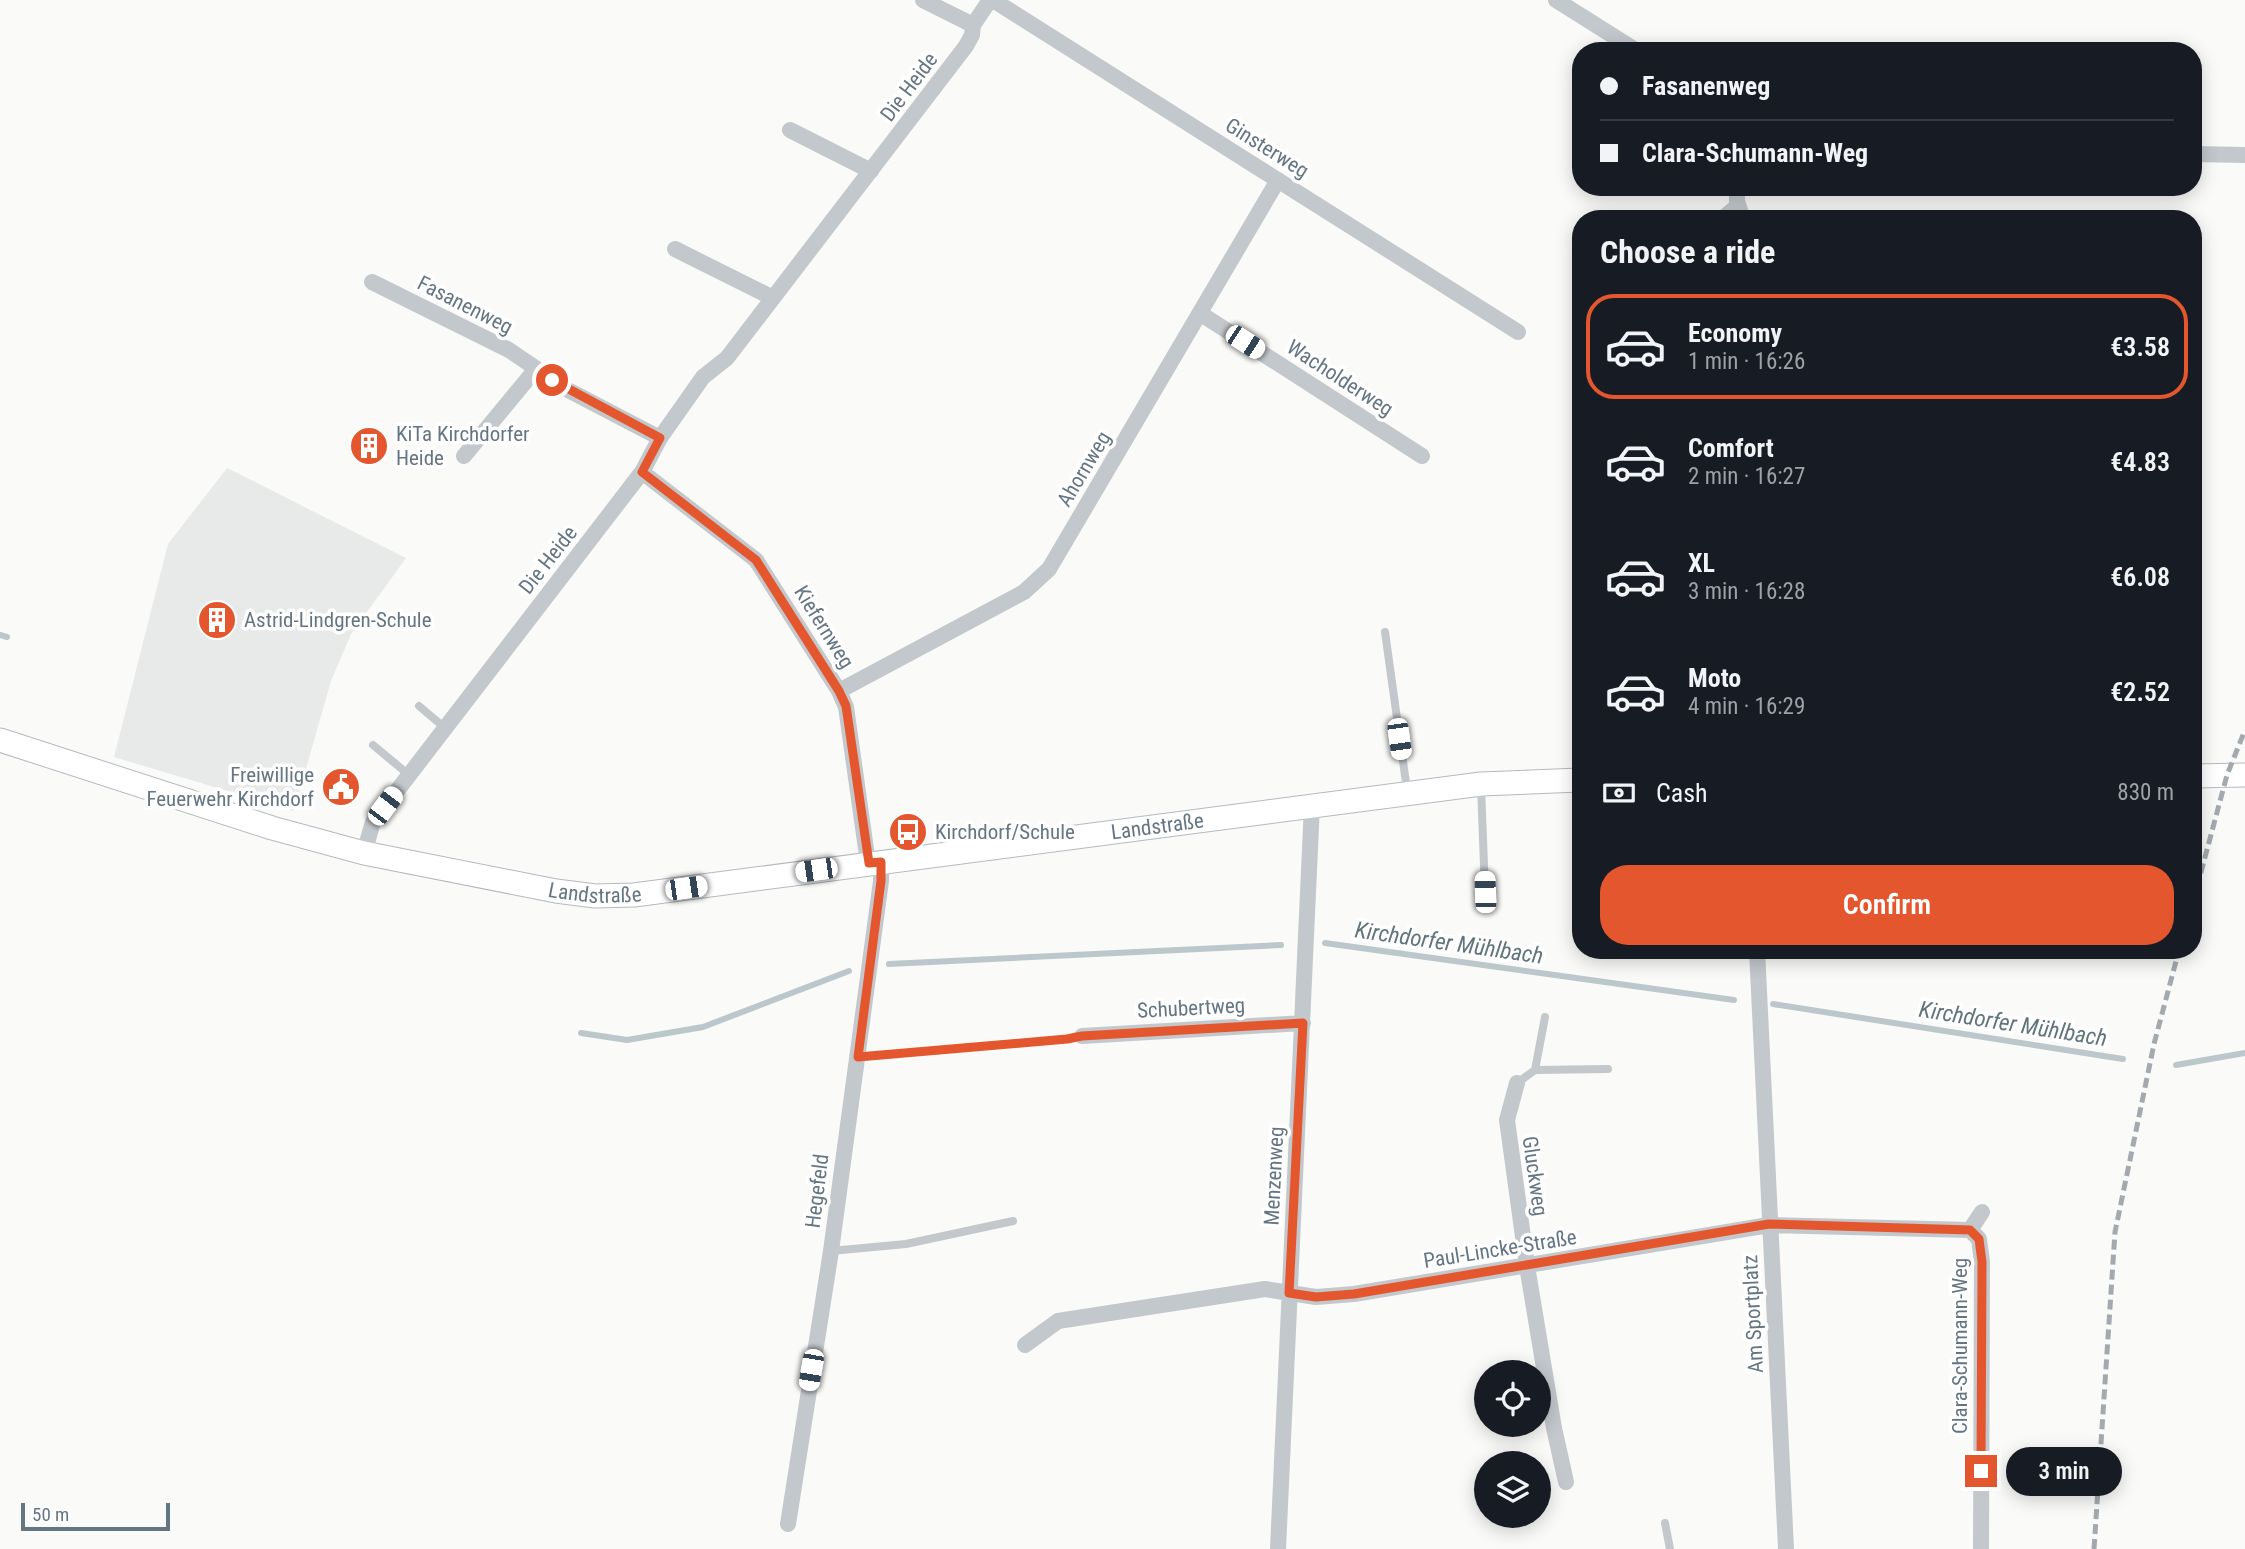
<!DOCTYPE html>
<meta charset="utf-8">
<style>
:root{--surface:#171b24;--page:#20242c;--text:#f1f3f6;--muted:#9ea1a6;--line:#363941;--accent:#e4572e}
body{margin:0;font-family:"Roboto Condensed",sans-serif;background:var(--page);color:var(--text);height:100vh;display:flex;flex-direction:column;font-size:26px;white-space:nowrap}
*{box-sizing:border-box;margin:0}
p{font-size:23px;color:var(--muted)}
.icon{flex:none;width:38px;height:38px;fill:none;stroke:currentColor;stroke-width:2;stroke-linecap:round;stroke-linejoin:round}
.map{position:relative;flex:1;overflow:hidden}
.side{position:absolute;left:1572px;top:210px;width:630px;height:749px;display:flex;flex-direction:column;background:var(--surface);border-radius:28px;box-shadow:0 4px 18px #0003}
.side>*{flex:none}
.top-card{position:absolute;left:1572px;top:42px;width:630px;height:154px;border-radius:28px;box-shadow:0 4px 18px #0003;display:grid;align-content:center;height:154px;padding:0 28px;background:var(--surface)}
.tools{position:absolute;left:1474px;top:1360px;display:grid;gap:14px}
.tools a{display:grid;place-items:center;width:77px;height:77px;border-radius:50%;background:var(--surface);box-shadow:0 4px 18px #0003;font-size:35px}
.scale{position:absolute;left:21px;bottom:18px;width:149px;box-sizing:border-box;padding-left:7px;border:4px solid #657683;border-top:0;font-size:19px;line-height:24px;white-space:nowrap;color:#657683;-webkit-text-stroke:5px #fff;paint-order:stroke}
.end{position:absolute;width:32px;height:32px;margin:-16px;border:9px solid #e4572e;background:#fff;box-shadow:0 0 0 4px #fff}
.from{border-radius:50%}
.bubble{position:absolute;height:49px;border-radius:24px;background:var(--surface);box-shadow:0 4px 18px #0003;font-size:23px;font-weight:600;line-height:49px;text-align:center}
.car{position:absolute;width:21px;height:42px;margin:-21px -10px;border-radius:9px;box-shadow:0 0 5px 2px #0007;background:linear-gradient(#fff 24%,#345 0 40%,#fff 0 76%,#345 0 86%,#fff 0)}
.top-card b{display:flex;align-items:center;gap:24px;height:66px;font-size:26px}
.top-card b+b{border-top:2px solid var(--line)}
.top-card i{width:18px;height:18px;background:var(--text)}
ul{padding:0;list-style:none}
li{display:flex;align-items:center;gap:21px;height:105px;margin:0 14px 10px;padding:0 14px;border:4px solid transparent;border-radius:28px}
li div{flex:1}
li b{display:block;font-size:26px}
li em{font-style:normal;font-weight:600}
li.current{border-color:var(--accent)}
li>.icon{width:63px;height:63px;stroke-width:1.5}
h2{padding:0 28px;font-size:32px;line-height:84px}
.pay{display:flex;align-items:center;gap:18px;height:77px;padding:0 28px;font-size:26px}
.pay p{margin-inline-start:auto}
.action{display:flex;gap:14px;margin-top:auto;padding:14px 28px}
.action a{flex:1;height:80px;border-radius:28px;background:var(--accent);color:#fff;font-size:28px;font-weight:600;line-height:80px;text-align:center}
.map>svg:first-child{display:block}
</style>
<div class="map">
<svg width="2245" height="1549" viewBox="0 0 2245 1549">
<rect width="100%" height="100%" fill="#fafaf8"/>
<path fill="#e8e9e9" d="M 227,468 L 406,558 L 351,634 L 331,681 L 294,811 L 114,757 L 168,544 Z"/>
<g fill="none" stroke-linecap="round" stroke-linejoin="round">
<path stroke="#bbc7cb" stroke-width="6" d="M 0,635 L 7,637
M 1325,943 L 1734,1000
M 889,964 L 1281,945
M 1773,1004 L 2123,1059
M 581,1033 L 627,1040 L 703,1027 L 849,971
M 2176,1065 L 2245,1053"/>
<defs>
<g id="secondary">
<path id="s1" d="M 0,740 L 272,828 L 364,853 L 556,891 L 595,896 L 634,895 L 1481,784 L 1580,780"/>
<path d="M 2193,776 L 2245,775"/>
</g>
</defs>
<use href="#secondary" stroke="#b3babf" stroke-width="25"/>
<path stroke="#c3c8cc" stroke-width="8" d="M 1716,219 L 1737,201
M 1385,632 L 1407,790
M 419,706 L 445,728
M 373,745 L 409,775
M 1481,786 L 1485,892
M 858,1057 L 1067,1039 L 1082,1036
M 1535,1070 L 1545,1017
M 1517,1083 L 1535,1070 L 1608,1069
M 831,1251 L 906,1244 L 1013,1221
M 1665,1523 L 1670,1549"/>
<path stroke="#c3c8cc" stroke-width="16" d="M 923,0 L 973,25
M 993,0 L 1518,332
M 1556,0 L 1637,51
M 790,130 L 871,171
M 2193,154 L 2245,155
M 1737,187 L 1737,201 L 1743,219
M 675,249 L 773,298
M 372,282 L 509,350 L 568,390 L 660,438
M 1201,314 L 1422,456
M 464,456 L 535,370
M 642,472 L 756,560 L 839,691 L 846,707 L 868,863
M 839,691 L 1024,592 L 1049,569 L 1278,180
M 364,853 L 373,822 L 642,472 L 660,438 L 703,377 L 727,358 L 966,46 L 972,35 L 973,25 L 990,0
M 1757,950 L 1786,1549
M 1082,1036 L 1303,1023
M 1517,1083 L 1507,1120 L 1527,1266 L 1554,1428 L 1566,1482
M 1970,1230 L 1979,1239 L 1982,1262 L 1981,1549
M 1025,1345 L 1058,1321 L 1265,1289 L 1316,1297 L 1354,1294 L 1769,1225 L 1970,1230 L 1982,1212
M 788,1524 L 831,1251 L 881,881 L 881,862
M 1278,1549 L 1312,805"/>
<use href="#secondary" stroke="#fff" stroke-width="23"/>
<path stroke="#a2aab0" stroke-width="5" stroke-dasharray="10 5" stroke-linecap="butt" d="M 2193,902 L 2227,775 L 2245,730
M 2094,1549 L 2115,1232 L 2154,1044 L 2179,950"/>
</g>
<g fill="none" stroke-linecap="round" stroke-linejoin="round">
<path stroke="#e4572e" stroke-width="9" d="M 552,380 L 660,438 L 642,472 L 756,560 L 839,691 L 846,706 L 869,863 L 881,862 L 881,881 L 858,1057 L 1067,1039 L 1082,1036 L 1303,1023 L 1289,1293 L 1316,1297 L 1354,1294 L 1769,1224 L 1970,1230 L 1979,1239 L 1982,1262 L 1981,1471"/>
</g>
<defs>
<symbol id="building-disc" viewBox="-11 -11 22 22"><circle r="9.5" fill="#e4572e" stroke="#fff"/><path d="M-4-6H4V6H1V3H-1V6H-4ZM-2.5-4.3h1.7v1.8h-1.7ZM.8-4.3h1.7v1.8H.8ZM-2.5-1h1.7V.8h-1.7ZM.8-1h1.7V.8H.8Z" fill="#fff"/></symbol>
<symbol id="civic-disc" viewBox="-11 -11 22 22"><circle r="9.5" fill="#e4572e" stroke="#fff"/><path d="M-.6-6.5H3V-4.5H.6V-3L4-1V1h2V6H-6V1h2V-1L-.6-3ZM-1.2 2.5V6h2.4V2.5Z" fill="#fff"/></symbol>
<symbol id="bus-disc" viewBox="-11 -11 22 22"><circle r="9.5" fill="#e4572e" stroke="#fff"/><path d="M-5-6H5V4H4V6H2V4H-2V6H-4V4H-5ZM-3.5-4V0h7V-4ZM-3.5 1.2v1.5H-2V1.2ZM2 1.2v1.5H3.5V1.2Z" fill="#fff"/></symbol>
</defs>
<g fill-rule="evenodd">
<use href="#building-disc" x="347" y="424" width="44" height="44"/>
<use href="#building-disc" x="195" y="598" width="44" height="44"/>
<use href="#civic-disc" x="319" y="765" width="44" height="44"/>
<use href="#bus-disc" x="886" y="810" width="44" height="44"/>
</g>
<g text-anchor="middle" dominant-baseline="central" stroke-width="7" stroke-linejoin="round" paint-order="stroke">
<g font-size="21" fill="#657683" stroke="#fff">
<text transform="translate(909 87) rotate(-53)">Die Heide</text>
<text transform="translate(1267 148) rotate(32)">Ginsterweg</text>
<text transform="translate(465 305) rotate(27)">Fasanenweg</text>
<text transform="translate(1340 378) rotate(33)">Wacholderweg</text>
<text transform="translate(1084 469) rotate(-59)">Ahornweg</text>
<text transform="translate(548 560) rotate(-52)">Die Heide</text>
<text transform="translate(824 627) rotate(58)">Kiefernweg</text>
<text stroke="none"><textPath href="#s1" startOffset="1183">Landstraße</textPath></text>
<text stroke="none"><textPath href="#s1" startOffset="616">Landstraße</textPath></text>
<text transform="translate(1191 1008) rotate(-3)">Schubertweg</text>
<text transform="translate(1274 1176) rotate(-87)">Menzenweg</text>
<text transform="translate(1535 1176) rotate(82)">Gluckweg</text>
<text transform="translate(817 1191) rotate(-83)">Hegefeld</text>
<text transform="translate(1500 1249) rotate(-9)">Paul-Lincke-Straße</text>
<text transform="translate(1753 1314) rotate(-93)">Am Sportplatz</text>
<text transform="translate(1960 1346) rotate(-90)">Clara-Schumann-Weg</text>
</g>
<g font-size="21" fill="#657683" stroke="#fff" text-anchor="start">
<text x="396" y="434">KiTa Kirchdorfer<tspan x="396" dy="24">Heide</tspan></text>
<text x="244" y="620">Astrid-Lindgren-Schule</text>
<text x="314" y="775" text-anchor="end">Freiwillige<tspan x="314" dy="24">Feuerwehr Kirchdorf</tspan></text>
<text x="935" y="832">Kirchdorf/Schule</text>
</g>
<g font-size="23" font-style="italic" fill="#60757c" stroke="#fff">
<text transform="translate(1449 943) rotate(8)">Kirchdorfer Mühlbach</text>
<text transform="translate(2013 1024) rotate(9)">Kirchdorfer Mühlbach</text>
</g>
</g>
</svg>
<div class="tools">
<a><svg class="icon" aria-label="locate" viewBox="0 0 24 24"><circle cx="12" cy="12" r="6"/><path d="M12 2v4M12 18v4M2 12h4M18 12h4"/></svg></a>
<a><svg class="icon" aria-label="layers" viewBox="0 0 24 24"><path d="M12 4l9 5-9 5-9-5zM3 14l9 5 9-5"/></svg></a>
</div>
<div class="scale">50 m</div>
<i class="end from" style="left:552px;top:380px"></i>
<i class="end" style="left:1981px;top:1471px"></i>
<div class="bubble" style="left:2006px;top:1447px;width:116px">3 min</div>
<i class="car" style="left:1245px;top:342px;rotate:123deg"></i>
<i class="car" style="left:1399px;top:739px;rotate:172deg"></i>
<i class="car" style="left:385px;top:806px;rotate:37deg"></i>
<i class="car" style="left:816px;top:870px;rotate:262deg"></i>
<i class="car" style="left:686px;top:888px;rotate:82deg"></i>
<i class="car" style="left:1485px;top:892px;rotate:358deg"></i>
<i class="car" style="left:811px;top:1370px;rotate:190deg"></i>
<div class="top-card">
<b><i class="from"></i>Fasanenweg</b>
<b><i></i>Clara-Schumann-Weg</b>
</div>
<section class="side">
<h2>Choose a ride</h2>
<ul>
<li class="current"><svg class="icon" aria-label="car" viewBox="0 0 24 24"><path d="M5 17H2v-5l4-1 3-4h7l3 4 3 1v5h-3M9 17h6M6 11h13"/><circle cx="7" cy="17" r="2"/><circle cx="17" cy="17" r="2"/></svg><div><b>Economy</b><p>1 min · 16:26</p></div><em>€3.58</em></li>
<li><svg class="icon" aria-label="car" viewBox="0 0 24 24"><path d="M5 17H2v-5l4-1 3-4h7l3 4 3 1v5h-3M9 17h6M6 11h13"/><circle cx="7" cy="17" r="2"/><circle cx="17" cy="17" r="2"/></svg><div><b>Comfort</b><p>2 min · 16:27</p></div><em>€4.83</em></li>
<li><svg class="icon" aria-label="car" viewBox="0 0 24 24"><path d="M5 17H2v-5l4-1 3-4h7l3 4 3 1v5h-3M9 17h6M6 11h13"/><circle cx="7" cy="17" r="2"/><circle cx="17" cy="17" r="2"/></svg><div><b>XL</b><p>3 min · 16:28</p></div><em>€6.08</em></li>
<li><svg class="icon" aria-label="car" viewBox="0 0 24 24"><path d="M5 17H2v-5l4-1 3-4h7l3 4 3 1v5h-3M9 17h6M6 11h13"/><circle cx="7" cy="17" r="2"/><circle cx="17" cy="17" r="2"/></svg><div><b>Moto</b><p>4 min · 16:29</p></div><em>€2.52</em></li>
</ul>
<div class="pay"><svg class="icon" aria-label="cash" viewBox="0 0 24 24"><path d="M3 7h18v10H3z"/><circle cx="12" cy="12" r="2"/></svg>Cash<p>830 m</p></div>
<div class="action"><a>Confirm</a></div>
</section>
</div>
